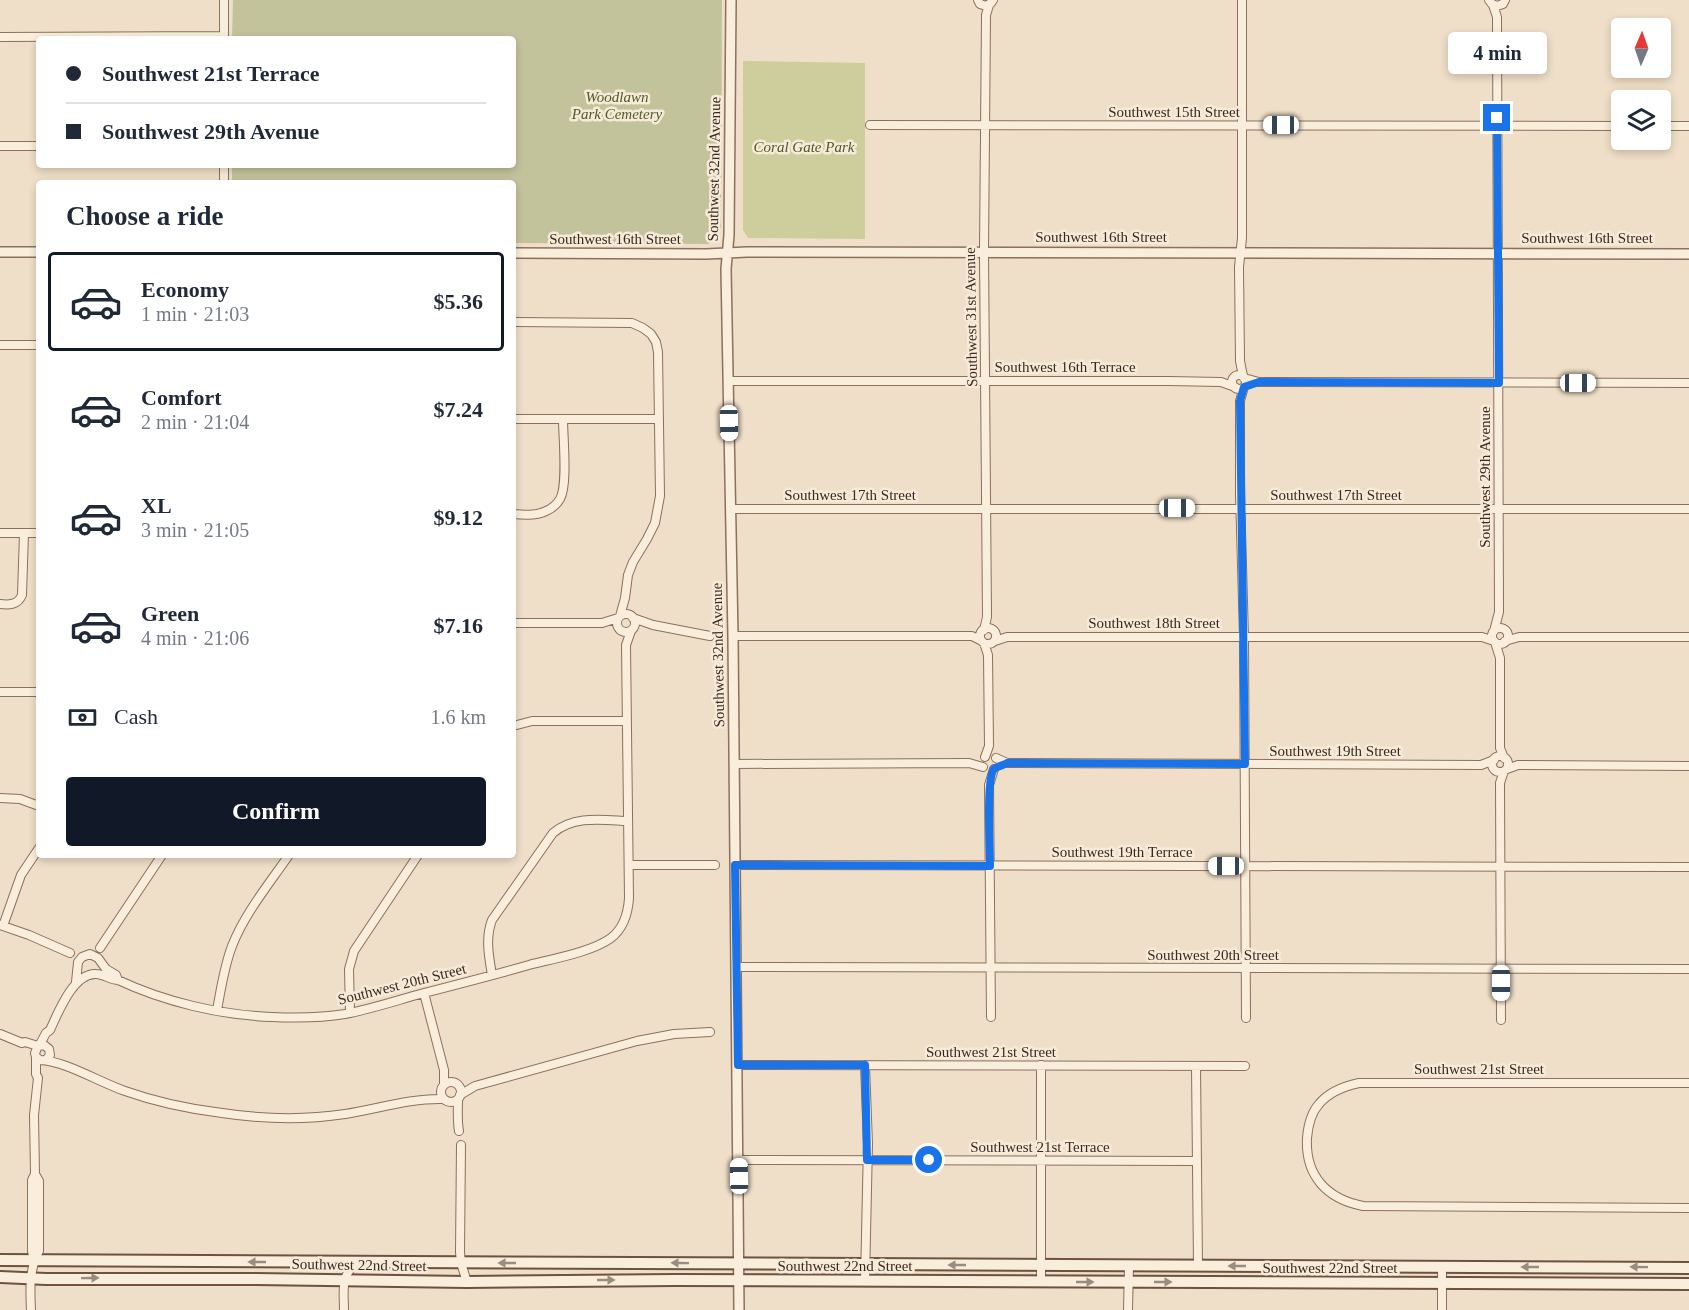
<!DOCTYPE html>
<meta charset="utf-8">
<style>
:root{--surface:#fff;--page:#f6f6f7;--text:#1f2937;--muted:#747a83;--line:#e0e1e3;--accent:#111827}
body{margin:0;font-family:"Times New Roman",serif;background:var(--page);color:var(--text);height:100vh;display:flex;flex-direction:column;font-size:22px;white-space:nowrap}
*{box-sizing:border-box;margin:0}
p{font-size:20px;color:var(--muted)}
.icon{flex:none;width:33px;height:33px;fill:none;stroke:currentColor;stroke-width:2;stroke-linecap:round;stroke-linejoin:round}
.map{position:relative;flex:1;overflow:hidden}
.panel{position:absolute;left:36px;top:180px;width:480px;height:678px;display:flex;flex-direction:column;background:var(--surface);border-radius:6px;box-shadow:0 3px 9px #0003}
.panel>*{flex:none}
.guide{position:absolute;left:36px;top:36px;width:480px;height:132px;border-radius:6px;box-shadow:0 3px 9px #0003;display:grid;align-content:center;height:132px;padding:0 30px;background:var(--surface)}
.needle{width:39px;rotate:2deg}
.buttons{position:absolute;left:1611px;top:18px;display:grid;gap:12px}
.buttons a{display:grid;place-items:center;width:60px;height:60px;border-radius:6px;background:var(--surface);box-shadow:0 3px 9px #0003;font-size:30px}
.end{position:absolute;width:27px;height:27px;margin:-14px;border:8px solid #1a73e8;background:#fff;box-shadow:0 0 0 3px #fff}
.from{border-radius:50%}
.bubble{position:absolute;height:42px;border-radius:6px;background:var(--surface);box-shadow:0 3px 9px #0003;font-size:20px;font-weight:600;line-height:42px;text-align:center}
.car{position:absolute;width:18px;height:36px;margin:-18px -9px;border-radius:8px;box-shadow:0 0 4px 2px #0007;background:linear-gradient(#fff 24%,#345 0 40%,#fff 0 76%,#345 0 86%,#fff 0)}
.guide b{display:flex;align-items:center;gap:21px;height:57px;font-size:22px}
.guide b+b{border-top:2px solid var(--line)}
.guide i{width:15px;height:15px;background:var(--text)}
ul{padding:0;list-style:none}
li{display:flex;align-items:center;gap:18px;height:99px;margin:0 12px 9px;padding:0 18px;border:3px solid transparent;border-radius:6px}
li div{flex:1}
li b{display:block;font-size:22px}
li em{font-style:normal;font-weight:600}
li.selected{border-color:var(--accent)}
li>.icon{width:54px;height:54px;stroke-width:1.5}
h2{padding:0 30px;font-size:27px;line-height:72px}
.pay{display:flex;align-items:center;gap:15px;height:66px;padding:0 30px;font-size:22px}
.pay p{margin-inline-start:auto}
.primary-button{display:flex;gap:12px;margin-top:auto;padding:12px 30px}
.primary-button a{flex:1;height:69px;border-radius:6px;background:var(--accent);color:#fff;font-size:24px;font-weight:600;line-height:69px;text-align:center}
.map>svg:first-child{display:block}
</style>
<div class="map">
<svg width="1689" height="1310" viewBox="0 0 1689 1310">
<rect width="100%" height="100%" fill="#efdfc8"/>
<path fill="#cecd9c" d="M 743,61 L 865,63 L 865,239 L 748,238 L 743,230 Z"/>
<path fill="#c3c39b" d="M 233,0 L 722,0 L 721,228 L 718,238 L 708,244 L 513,243 L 513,183 L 232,183 L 232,165 L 513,165 L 513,39 L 232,39 Z"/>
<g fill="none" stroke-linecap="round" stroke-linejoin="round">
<defs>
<path id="minor" d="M 978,0 L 980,4 L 986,6 L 991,3 L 993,0
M 1242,0 L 1242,238 L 1239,267 L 1240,361 L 1243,376
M 1489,0 L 1492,4 L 1497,6 L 1503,4 L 1505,0
M 1493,5 L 1497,17 L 1499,612 L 1494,631
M 0,37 L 224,36
M 224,39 L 224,0
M 870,125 L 1622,126
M 1660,126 L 1689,126
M 0,146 L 39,146
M 224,165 L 224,183
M 513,322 L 632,323 L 643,328 L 651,334 L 656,342 L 658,352 L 660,496 L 655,523 L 647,539 L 633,562 L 628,575 L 625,598 L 620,616
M 0,345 L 39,345
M1232 382a7 7 0 1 1 14 0a7 7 0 1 1-14 0Z
M 1244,378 L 1259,382 L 1689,383
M 728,381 L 1168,381 L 1221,382 L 1235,387
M 1244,387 L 1240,401 L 1240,494 L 1244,637 L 1246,1018
M 513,419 L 659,419
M 731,509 L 1689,509
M 513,514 C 524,515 536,516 546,511 C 551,509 557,504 560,499 C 568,485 563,437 563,419
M 0,533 L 39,533
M 0,604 C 9,605 18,605 22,595 L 24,533
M617 623a9 9 0 1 1 18 0a9 9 0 1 1-18 0Z
M 633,618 L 653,625 L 710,636
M 513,623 L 602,623 L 618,618
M980 636a8 8 0 1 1 16 0a8 8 0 1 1-16 0Z
M1492 636a8 8 0 1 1 16 0a8 8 0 1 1-16 0Z
M 984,630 L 987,617 L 984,252 L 986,15 L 989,5
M 733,636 L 972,636 L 982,641
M 995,641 L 1007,637 L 1482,637 L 1494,641
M 1505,641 L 1519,637 L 1689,637
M 1495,642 L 1500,658 L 1500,748 L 1504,758
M 984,643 L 988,655 L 989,746 L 985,757
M 0,692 L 39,692
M 513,726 L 532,721 L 627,721
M1492 764a8 8 0 1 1 16 0a8 8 0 1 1-16 0Z
M 996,758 L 1007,763 L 1481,765 L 1494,760
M 734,764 L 969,763 L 983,767
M 1507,769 L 1518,765 L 1689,766
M 0,798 L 20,799 L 39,806
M 629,865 L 715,865
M 735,865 L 1689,867
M 0,925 L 29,935 L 70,953
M 3,926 L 21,875 L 39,848
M 100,948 L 162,855
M 736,967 L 1689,969
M 492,975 C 489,957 485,938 492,920 L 553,833 C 574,815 603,820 628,821
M 76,982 L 78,962 L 82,957 L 90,954 L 98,958 L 106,969 L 116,975 L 118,980
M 424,993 L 444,1070 L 444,1085
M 217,1010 C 221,989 224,967 232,946 C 245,913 269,884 289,855
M 350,1013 L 349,969 L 354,951 L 418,855
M 991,1017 L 989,785 L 994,769
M 1501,1020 L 1500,783 L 1504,771
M 0,1034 L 22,1043 L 25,1042 L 38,1046
M 39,1046 L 46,1033 L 50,1030 C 58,1013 73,973 96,974 C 104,974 110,980 118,980 C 165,1002 220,1015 272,1017 C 296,1018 321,1018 345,1014 C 371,1009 398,1000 424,993 C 459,984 494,975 529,965 C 552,959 592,952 611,938 C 624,928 628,914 629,898 L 626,645 L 631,631
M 46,1060 L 50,1055 L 49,1049 L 44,1045 L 38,1046 L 35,1053 L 36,1057 L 40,1060 C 65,1061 99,1082 125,1091 C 156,1102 189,1109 222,1113 C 262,1119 305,1120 345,1114 C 377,1109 411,1098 443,1099
M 737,1065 L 1245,1066
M 1041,1065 L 1041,1282
M 1196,1066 L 1198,1266
M441 1092a10 10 0 1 1 20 0a10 10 0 1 1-20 0Z
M 1689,1083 L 1359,1083 C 1345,1086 1329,1092 1319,1104 C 1311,1113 1308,1126 1307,1138 C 1305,1176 1327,1199 1363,1206 L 1689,1208
M 460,1095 L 475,1086 L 637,1041 L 674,1034 L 710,1032
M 458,1099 C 458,1110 457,1120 459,1131
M 461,1145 L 460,1252 L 461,1263 L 467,1282
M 738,1160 L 1197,1161
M 34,1261 L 32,1251 L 32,1180 L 35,1174 L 34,1115 L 38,1078 L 36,1074 L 36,1057
M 865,1281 L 868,1144 L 865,1065
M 31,1310 C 30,1290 29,1269 39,1251 L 39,1181 L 35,1174
M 344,1310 C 344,1290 340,1276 357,1262
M 1128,1310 L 1129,1266
M 1442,1310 L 1442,1267"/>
<path id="tertiary" d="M 731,0 L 729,235 L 726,269 L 733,636 L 739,1310
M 0,252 L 39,252
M 513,253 L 706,254 L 747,252 L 1689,254"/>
<path id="secondary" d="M 0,1260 L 1689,1268
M 0,1277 L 46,1279 L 256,1279 L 467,1282 L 675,1280 L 1689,1284"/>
</defs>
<use href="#minor" stroke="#8c705d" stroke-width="10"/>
<use href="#tertiary" stroke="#8c705d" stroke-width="12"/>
<use href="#secondary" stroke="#6e5140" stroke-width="14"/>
<use href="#minor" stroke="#f9eddc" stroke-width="8"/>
<use href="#tertiary" stroke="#f9eddc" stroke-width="9"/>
<use href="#secondary" stroke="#f9eddc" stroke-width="10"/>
</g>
<defs><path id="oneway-solid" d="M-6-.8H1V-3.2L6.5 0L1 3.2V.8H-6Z" transform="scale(1.5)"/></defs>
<g fill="#9a8c7e">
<use href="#oneway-solid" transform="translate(257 1262) rotate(-180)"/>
<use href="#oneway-solid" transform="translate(507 1263) rotate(-180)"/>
<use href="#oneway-solid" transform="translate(680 1263) rotate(-179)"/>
<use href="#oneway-solid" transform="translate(957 1265) rotate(-180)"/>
<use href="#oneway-solid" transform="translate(1237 1266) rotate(-180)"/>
<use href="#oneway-solid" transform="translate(1530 1267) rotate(180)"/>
<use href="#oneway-solid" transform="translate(1639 1267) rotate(-179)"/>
<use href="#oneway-solid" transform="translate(90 1278) rotate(-1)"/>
<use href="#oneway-solid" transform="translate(606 1280)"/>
<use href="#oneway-solid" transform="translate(1085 1282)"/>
<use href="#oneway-solid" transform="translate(1163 1282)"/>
</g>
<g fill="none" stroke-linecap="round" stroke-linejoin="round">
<path stroke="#1a73e8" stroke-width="8" d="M 929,1160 L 867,1160 L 865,1065 L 738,1065 L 735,865 L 990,866 C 990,850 986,778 994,769 C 996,767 1004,765 1007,763 L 1245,764 L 1240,401 L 1244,387 L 1259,382 L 1499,383 L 1497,118"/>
</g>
<g text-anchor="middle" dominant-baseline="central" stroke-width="5" stroke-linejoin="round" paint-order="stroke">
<g font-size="15" font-style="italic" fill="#525827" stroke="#f6ead8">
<text x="617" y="97">Woodlawn<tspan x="617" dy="17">Park Cemetery</tspan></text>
<text x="804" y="147">Coral Gate Park</text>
</g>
<g font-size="15" fill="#3c2a20" stroke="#f6ead8">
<text x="1174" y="112">Southwest 15th Street</text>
<text transform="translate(714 169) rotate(-89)">Southwest 32nd Avenue</text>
<text x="1101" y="237">Southwest 16th Street</text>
<text x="1587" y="238">Southwest 16th Street</text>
<text x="615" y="239">Southwest 16th Street</text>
<text transform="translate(971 317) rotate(-91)">Southwest 31st Avenue</text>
<text x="1065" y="367">Southwest 16th Terrace</text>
<text transform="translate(1485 477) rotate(-90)">Southwest 29th Avenue</text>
<text x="850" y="495">Southwest 17th Street</text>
<text x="1336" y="495">Southwest 17th Street</text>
<text x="1154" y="623">Southwest 18th Street</text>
<text transform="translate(718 655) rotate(-91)">Southwest 32nd Avenue</text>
<text x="1335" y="751">Southwest 19th Street</text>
<text x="1122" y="852">Southwest 19th Terrace</text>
<text x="1213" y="955">Southwest 20th Street</text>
<text transform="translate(402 984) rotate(-14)">Southwest 20th Street</text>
<text x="991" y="1052">Southwest 21st Street</text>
<text x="1479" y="1069">Southwest 21st Street</text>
<text x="1040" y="1147">Southwest 21st Terrace</text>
<text transform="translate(359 1265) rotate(1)">Southwest 22nd Street</text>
<text x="845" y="1266">Southwest 22nd Street</text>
<text x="1330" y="1268">Southwest 22nd Street</text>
</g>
</g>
</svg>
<div class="buttons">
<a><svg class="needle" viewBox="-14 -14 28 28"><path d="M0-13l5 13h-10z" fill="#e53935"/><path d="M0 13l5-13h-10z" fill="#747a83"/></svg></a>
<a><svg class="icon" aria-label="layers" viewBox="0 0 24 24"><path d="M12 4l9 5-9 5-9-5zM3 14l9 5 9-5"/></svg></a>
</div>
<i class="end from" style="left:929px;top:1160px"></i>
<i class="end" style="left:1497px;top:118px"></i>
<div class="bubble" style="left:1448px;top:32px;width:99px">4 min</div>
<i class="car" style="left:1281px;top:125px;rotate:270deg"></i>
<i class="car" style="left:1578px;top:383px;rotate:90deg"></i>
<i class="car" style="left:729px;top:423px;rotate:179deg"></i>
<i class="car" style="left:1177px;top:508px;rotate:90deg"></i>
<i class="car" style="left:1226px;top:866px;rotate:270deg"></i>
<i class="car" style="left:1501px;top:983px;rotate:180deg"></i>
<i class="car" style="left:739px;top:1176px;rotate:359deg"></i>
<div class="guide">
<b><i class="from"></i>Southwest 21st Terrace</b>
<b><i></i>Southwest 29th Avenue</b>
</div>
<section class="panel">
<h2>Choose a ride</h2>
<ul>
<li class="selected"><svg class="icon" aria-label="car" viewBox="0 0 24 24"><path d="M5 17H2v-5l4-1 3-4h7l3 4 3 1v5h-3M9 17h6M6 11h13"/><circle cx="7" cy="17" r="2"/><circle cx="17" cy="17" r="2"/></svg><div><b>Economy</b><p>1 min · 21:03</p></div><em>$5.36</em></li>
<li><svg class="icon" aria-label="car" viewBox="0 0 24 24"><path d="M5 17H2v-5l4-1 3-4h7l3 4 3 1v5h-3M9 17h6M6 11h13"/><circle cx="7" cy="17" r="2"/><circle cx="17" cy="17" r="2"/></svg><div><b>Comfort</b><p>2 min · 21:04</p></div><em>$7.24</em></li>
<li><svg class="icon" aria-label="car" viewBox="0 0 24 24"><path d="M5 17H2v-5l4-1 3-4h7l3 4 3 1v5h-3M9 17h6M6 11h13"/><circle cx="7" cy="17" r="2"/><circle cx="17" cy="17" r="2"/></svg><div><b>XL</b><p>3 min · 21:05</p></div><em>$9.12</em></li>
<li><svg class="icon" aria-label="car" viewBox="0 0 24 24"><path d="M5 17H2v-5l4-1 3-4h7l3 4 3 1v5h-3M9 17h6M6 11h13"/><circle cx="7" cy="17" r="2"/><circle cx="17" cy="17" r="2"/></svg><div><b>Green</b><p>4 min · 21:06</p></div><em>$7.16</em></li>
</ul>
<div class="pay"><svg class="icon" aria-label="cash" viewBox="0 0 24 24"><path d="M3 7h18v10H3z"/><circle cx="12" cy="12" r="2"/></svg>Cash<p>1.6 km</p></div>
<div class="primary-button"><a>Confirm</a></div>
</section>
</div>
